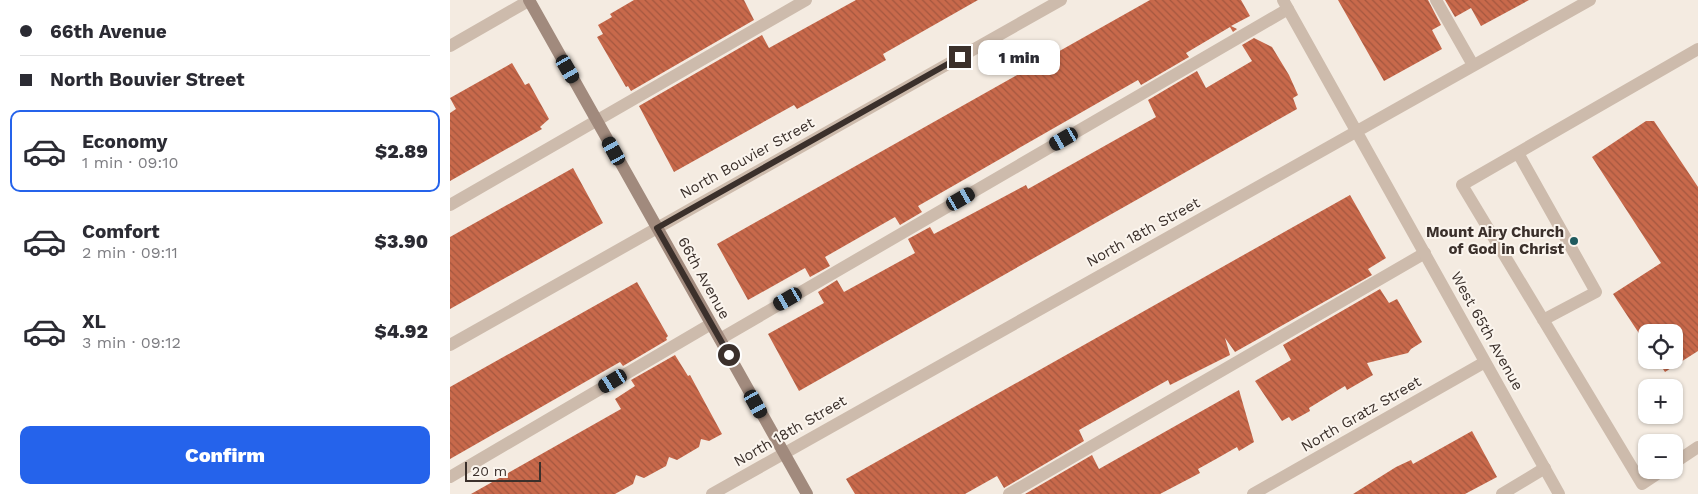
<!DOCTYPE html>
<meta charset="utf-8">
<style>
:root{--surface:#fff;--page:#f7f7f7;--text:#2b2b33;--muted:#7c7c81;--line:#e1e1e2;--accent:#2563eb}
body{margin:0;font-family:"Work Sans",sans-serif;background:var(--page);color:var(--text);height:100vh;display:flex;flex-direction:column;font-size:19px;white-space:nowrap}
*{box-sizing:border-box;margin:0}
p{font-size:16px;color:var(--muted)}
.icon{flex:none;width:28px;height:28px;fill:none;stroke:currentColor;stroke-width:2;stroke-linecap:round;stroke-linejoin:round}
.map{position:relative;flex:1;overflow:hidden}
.side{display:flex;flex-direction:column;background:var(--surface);width:450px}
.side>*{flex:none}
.top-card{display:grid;align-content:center;height:110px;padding:0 20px;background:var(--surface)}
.buttons{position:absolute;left:1188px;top:324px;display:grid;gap:10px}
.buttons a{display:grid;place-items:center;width:45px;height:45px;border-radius:10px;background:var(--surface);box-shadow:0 1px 4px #0004;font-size:25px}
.scale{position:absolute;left:15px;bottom:12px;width:76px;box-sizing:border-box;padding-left:5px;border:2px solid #3b302b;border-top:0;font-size:14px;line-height:18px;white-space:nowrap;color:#3b302b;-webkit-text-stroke:4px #fbf5ee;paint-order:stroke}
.end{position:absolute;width:22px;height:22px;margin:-11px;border:6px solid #3b302b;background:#fff;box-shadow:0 0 0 2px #fff}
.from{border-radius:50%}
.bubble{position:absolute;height:35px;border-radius:10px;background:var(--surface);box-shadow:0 1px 4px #0004;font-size:16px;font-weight:800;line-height:35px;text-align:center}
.car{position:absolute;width:15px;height:30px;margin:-15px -8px;border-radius:6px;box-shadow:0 0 4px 1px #0007;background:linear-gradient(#222 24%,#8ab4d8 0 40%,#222 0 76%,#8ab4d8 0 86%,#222 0)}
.top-card b{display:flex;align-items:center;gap:18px;height:48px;font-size:19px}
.top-card b+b{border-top:1px solid var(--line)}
.top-card i{width:12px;height:12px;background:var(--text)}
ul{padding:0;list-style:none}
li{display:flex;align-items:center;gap:15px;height:82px;margin:0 10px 8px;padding:0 10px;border:2px solid transparent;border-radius:10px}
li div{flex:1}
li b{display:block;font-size:19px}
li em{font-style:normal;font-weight:800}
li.selected{border-color:var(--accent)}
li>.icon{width:45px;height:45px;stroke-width:1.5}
.action{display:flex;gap:10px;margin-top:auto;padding:10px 20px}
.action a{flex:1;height:58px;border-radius:10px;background:var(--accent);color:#fff;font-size:20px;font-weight:800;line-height:58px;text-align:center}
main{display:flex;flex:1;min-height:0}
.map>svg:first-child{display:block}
</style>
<main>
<section class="side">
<div class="top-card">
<b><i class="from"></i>66th Avenue</b>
<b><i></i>North Bouvier Street</b>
</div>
<ul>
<li class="selected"><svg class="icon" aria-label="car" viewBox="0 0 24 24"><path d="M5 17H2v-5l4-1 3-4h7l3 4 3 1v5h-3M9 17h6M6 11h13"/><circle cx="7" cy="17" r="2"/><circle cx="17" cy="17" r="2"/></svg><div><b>Economy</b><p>1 min · 09:10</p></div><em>$2.89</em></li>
<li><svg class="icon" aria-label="car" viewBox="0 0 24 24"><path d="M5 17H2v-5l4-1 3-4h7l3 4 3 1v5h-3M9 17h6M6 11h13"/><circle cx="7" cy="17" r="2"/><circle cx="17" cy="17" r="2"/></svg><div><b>Comfort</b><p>2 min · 09:11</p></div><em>$3.90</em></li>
<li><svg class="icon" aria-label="car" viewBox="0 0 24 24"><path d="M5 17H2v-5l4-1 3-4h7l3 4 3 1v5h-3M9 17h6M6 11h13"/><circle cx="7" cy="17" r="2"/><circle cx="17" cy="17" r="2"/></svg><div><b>XL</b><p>3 min · 09:12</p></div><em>$4.92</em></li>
</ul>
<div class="action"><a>Confirm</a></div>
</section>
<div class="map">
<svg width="1248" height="494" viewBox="0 0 1248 494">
<defs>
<pattern id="building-back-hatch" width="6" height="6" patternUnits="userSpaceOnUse" patternTransform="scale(1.25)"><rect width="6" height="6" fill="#c8694b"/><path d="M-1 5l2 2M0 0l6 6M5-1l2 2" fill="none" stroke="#a4573f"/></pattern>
</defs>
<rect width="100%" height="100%" fill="#f4ebe1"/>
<path fill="url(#building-back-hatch)" d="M 184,0 L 294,0 L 304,20 L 181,91 L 178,86 L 176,87 L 147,37 L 153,34 L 148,25 L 162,17 L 160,14 Z
M 406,0 L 528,0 L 433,54 L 436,60 L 402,79 L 347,109 L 344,105 L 224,172 L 189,106 L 312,35 L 319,48 Z
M 700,0 L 791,0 L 800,16 L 781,26 L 787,29 L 783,32 L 780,27 L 736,53 L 739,57 L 691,85 L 688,80 L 468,206 L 472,212 L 450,225 L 445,217 L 375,257 L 380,266 L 360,277 L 355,268 L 298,300 L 267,244 Z
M 888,0 L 978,0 L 991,25 L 982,30 L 992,49 L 934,81 Z
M 995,0 L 1079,0 L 1031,26 L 1021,8 L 1005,17 Z
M 804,38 L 822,47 L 839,75 L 848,95 L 843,98 L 847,109 L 349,391 L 318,334 L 374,303 L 368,292 L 387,280 L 394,292 L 465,253 L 458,239 L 480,227 L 484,234 L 576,185 L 578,189 L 706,117 L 698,100 L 747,71 L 756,88 L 802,61 L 792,45 Z
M 62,63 L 75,85 L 79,83 L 99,119 L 90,127 L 92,129 L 0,181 L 0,113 L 6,109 L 0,98 Z
M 1196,121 L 1204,121 L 1248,187 L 1248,351 L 1215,372 L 1207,360 L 1224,360 L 1224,332 L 1196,332 L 1196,344 L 1163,294 L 1211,263 L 1142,157 Z
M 123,168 L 153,223 L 0,309 L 0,237 Z
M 900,195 L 936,258 L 918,269 L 922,275 L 785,352 L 775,338 L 780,355 L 720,385 L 718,380 L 629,430 L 634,441 L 554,488 L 547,476 L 515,494 L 405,494 L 396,479 Z
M 187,282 L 218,336 L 216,338 L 217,340 L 173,366 L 170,362 L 0,459 L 0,387 Z
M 930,289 L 939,303 L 947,299 L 972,342 L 961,349 L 958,353 L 917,363 L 923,375 L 897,390 L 895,386 L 859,408 L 860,411 L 842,421 L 839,417 L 832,421 L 805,381 L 841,360 L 833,345 Z
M 225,355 L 238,376 L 240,375 L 272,434 L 259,441 L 251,439 L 249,447 L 227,460 L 219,457 L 216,466 L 194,478 L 186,475 L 183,484 L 165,494 L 21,494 L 171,409 L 165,399 L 185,386 L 181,380 Z
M 789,390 L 804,442 L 789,451 L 787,447 L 766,459 L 748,469 L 750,473 L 710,494 L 575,494 L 642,455 L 649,469 Z
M 1022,431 L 1047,477 L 1015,494 L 903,494 L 946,467 L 961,460 L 963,464 Z"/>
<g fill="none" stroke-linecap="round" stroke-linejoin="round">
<path stroke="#cdbbac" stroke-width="12" d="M 986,0 L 1023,65
M 1068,153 L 1146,292 L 1093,320
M 0,205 L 356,0
M 270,339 L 838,9
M 1224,463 L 1248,447
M 1213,470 L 1192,484 L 1012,185 L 1248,49
M 0,477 L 261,324
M 559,494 L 975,253
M 1052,494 L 1095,468"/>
<path stroke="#cdbbac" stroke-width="12" d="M 833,0 L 1109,494
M 0,46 L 80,0
M 0,345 L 611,0
M 262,494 L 1140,0
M 803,494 L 1035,362"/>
<path stroke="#a18a7d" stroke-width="12" d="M 79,0 L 357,494"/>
</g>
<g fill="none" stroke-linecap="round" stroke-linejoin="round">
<path stroke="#3b302b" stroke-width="6" d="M 279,355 L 207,228 L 510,57"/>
</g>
<circle fill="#1f5a5e" stroke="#fbf5ee" stroke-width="2" cx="1124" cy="241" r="5"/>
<g text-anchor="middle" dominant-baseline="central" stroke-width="4" stroke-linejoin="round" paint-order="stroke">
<g font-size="15" fill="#3b302b" stroke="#fbf5ee">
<text transform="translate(297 158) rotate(-29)">North Bouvier Street</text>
<text transform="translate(693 232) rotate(-29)">North 18th Street</text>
<text transform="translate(254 278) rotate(61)">66th Avenue</text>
<text transform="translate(1037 331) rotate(61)">West 65th Avenue</text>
<text transform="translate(911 414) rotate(-30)">North Gratz Street</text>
<text transform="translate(340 431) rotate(-30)">North 18th Street</text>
</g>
<g font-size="15" font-weight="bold" fill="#3b302b" stroke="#fbf5ee" text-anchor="end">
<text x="1114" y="232">Mount Airy Church<tspan x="1114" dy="17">of God in Christ</tspan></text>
</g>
</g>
</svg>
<div class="buttons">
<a><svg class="icon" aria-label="locate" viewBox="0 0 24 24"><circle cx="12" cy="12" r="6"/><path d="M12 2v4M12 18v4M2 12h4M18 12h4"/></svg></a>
<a>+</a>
<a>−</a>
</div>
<div class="scale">20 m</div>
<i class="end from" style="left:279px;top:355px"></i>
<i class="end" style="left:510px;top:57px"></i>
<div class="bubble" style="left:528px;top:40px;width:82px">1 min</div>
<i class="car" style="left:118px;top:69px;rotate:150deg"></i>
<i class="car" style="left:614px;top:139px;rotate:240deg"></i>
<i class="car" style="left:164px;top:151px;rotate:331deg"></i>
<i class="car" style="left:511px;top:199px;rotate:60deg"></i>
<i class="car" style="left:338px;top:299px;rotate:240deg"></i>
<i class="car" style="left:163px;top:381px;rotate:239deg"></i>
<i class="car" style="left:306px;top:404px;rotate:151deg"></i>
</div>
</main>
